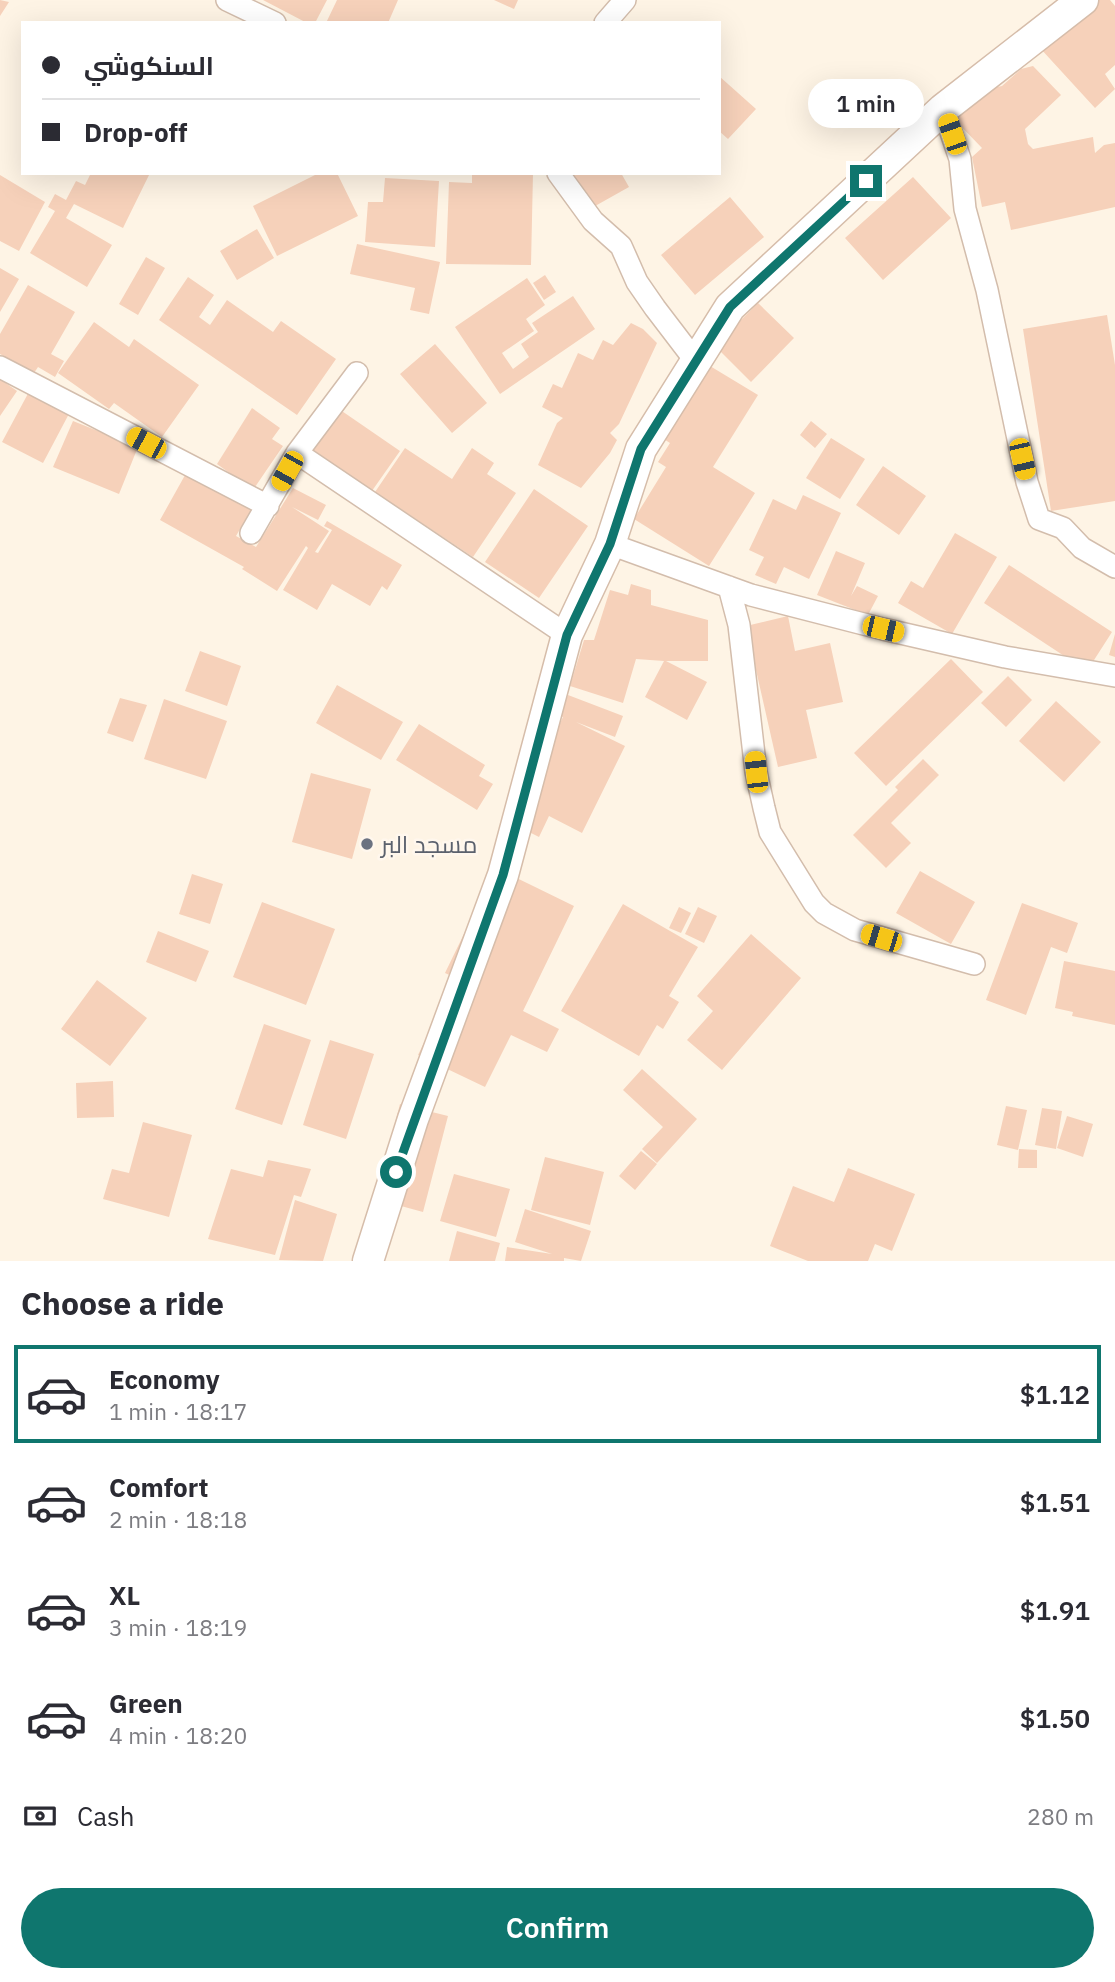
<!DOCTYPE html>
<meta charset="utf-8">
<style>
:root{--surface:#fff;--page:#f2f2f3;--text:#2b2b33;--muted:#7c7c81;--line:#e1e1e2;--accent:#0f766e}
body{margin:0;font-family:"IBM Plex Sans",Cairo,sans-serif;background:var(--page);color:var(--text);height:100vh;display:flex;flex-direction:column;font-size:26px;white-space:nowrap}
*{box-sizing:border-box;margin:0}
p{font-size:23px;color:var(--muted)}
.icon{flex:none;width:38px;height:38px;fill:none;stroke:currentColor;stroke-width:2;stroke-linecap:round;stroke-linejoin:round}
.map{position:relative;height:1261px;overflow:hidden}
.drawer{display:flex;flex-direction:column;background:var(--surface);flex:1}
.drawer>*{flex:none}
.banner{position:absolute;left:21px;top:21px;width:700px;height:154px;border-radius:0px;box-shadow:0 7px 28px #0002;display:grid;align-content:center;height:154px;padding:0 21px;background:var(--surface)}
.end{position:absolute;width:32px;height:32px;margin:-16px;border:9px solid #0f766e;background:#fff;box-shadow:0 0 0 4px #fff}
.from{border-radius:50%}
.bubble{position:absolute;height:49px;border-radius:24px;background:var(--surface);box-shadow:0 7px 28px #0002;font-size:23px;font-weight:600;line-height:49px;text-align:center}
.car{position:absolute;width:21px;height:42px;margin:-21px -10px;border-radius:9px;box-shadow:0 0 5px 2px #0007;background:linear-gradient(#f5c518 24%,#345 0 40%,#f5c518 0 76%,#345 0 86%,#f5c518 0)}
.banner b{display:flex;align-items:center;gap:24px;height:66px;font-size:26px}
.banner b+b{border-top:2px solid var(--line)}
.banner i{width:18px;height:18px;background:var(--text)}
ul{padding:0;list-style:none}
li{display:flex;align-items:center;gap:21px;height:98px;margin:0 14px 10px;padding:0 7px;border:4px solid transparent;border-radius:0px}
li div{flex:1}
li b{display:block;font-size:26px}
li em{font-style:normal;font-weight:600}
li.active{border-color:var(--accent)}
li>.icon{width:63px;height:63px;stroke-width:1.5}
h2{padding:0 21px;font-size:32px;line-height:84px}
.pay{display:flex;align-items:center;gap:18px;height:77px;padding:0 21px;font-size:26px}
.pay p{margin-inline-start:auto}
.button{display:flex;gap:14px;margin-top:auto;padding:14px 21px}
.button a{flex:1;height:80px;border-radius:42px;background:var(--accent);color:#fff;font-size:28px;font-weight:600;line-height:80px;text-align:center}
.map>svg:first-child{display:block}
</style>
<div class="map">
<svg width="1115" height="1261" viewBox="0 0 1115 1261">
<rect width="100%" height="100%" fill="#fef4e5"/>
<path fill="#f6d1ba" d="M 0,0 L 9,2 L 0,16 Z
M 263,0 L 327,0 L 315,23 L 307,23 Z
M 337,0 L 398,0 L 388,23 L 326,23 Z
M 494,0 L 518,0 L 514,9 Z
M 1093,0 L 1110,0 L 1115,6 L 1115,65 L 1105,74 L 1115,89 L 1095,108 L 1040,48 Z
M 1033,66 L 1061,95 L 1025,129 L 1028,144 L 1033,149 L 1093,137 L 1095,153 L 1104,145 L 1115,143 L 1115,207 L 1011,230 L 1005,202 L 982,207 L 972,157 L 982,148 L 952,117 L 978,91 L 1002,86 L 1021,69 Z
M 719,76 L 756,109 L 728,139 L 719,131 Z
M 91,173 L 150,173 L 123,228 L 74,204 L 66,218 L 112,245 L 87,287 L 30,253 L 55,211 L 48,207 L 55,194 L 66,200 L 76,181 L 85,185 Z
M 319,173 L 337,173 L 358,216 L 277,256 L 253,206 Z
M 472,173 L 533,173 L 531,265 L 446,264 L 449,182 L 472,183 Z
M 567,173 L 621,173 L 629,187 L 588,210 Z
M 0,175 L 45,202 L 19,251 L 0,241 Z
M 913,177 L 951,218 L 883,280 L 845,238 Z
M 385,178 L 439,181 L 435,247 L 365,242 L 368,202 L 383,202 Z
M 730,197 L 764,237 L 695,295 L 661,255 Z
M 257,229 L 274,258 L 237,280 L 220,251 Z
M 357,244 L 440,262 L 429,314 L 410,310 L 415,288 L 350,274 Z
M 146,257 L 165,268 L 138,315 L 119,304 Z
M 0,268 L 19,279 L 0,312 Z
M 545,275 L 556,292 L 544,300 L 533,283 Z
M 188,277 L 214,295 L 199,317 L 210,325 L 227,300 L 273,332 L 281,321 L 336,359 L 297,415 L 159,320 Z
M 527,278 L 545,305 L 526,319 L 534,331 L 502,353 L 513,369 L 529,357 L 521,344 L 538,332 L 532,323 L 573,296 L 595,329 L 500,394 L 455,327 Z
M 28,285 L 75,312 L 51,354 L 64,361 L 55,377 L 38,367 L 34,373 L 0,354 L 0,334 Z
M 758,303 L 794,338 L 751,382 L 715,346 Z
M 1107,315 L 1115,365 L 1115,501 L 1051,511 L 1023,329 Z
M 94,322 L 129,347 L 134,339 L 199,385 L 162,437 L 114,403 L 109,409 L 58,373 Z
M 631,323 L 643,329 L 657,343 L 619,424 L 610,433 L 617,440 L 610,453 L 581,488 L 538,465 L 557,423 L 563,418 L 542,407 L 553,384 L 562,388 L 578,353 L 593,360 L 603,340 L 613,345 Z
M 435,344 L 487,403 L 452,433 L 400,374 Z
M 705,363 L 758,395 L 713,467 L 755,493 L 709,566 L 634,519 L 666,467 L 658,462 L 670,443 L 659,436 Z
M 0,379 L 17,391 L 0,416 Z
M 31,388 L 71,410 L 43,463 L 2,442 Z
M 336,407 L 400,451 L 367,498 L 303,453 Z
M 252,408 L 280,428 L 272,439 L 283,446 L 253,490 L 217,464 Z
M 73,421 L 138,447 L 119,494 L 53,467 Z
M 811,421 L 827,434 L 815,448 L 800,435 Z
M 831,438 L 865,459 L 840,499 L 806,478 Z
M 405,448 L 452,479 L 472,448 L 494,463 L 487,474 L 516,493 L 473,557 L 375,492 Z
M 883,466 L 926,496 L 899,535 L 856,505 Z
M 189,468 L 254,505 L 236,536 L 256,547 L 293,488 L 326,505 L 318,520 L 292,507 L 329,531 L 315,552 L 318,553 L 332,530 L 324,526 L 327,521 L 402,565 L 387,590 L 382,586 L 370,606 L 332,584 L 317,610 L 283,590 L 308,548 L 306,546 L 277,591 L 242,569 L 244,567 L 160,520 Z
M 534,489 L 588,526 L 539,598 L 485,562 Z
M 803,495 L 841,513 L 809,579 L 784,567 L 776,584 L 755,575 L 764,557 L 749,550 L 773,499 L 796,510 Z
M 955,533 L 997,557 L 952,634 L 898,603 L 911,581 L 923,588 Z
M 836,551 L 865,563 L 851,596 L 857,586 L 878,596 L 868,615 L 817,595 Z
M 1009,565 L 1112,632 L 1087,671 L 984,603 Z
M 631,584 L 651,590 L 651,605 L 708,620 L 708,661 L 666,661 L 707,682 L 687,720 L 645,697 L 664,661 L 636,659 L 623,703 L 570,686 L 584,640 L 594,640 L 610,590 L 628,595 Z
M 788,616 L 795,651 L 830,643 L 843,702 L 806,710 L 817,758 L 778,767 L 746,626 Z
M 1115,634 L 1115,657 L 1109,655 Z
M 200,651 L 241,666 L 227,706 L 185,691 Z
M 951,659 L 983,692 L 886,786 L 854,753 Z
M 1008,676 L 1032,700 L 1006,727 L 981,703 Z
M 337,685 L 403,722 L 381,760 L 316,723 Z
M 568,695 L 623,716 L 615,737 L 576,722 L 625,746 L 582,833 L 549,816 L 539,837 L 511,823 L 563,717 L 560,716 Z
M 120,698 L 147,705 L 133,742 L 107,733 Z
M 164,699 L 227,721 L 206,779 L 144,759 Z
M 1056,701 L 1101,742 L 1064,782 L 1019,741 Z
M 419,724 L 485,765 L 479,776 L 493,784 L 477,810 L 396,760 Z
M 923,759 L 939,775 L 891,823 L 911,843 L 886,868 L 853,835 L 898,790 L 895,787 Z
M 311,773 L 371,789 L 352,859 L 292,842 Z
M 496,868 L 574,906 L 523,1011 L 559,1029 L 547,1052 L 511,1035 L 485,1087 L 418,1055 L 456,978 L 445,973 Z
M 920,871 L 975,902 L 951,944 L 896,913 Z
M 192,874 L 223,884 L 210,924 L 179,914 Z
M 262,902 L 335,929 L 306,1005 L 233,977 Z
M 1022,903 L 1078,923 L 1067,953 L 1051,947 L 1026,1015 L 986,1000 Z
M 623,904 L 698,947 L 669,996 L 679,1002 L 663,1029 L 657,1025 L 639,1056 L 561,1011 Z
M 679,907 L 691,913 L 681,933 L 669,928 Z
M 698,907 L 717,916 L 704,943 L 685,934 Z
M 158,931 L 209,951 L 196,982 L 146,962 Z
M 751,934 L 801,978 L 722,1070 L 687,1040 L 713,1011 L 697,996 Z
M 1064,961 L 1115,971 L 1115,1025 L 1072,1016 L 1073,1012 L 1055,1008 Z
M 97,980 L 147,1018 L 110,1066 L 61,1029 Z
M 264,1024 L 311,1040 L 282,1125 L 235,1109 Z
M 330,1040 L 374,1054 L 346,1139 L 303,1125 Z
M 642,1069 L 697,1119 L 657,1163 L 642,1149 L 663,1127 L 623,1090 Z
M 113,1081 L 114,1117 L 77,1118 L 76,1083 Z
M 400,1104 L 448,1116 L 423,1212 L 390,1203 L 378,1188 Z
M 1006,1106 L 1027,1110 L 1018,1150 L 997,1145 Z
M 1042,1108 L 1062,1111 L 1056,1149 L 1035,1145 Z
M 1067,1116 L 1093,1124 L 1083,1157 L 1057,1148 Z
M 143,1122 L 192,1135 L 169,1217 L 103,1199 L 112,1169 L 129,1173 Z
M 1019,1149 L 1037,1150 L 1037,1168 L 1018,1168 Z
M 641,1151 L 657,1164 L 635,1190 L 619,1176 Z
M 545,1157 L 604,1172 L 590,1225 L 531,1210 Z
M 268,1160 L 311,1169 L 301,1197 L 294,1195 L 275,1255 L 208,1239 L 231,1169 L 263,1177 Z
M 848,1168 L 915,1194 L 892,1251 L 875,1244 L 868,1261 L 808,1261 L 770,1246 L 793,1186 L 834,1202 Z
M 454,1174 L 510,1189 L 496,1237 L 440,1221 Z
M 295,1200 L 337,1214 L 323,1261 L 279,1260 Z
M 525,1209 L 591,1231 L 581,1261 L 564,1258 L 564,1261 L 505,1261 L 507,1247 L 552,1254 L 515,1242 Z
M 457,1231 L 500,1243 L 495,1261 L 449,1261 Z"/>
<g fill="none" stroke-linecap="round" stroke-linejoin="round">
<defs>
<path id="street" d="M 227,0 L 275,23
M 605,23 L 625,0
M 943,109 L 960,159 L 965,209 L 987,290 L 1027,482 L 1039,519 L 1063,528 L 1082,548 L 1115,567
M 558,173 L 593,221 L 621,246 L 637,282 L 655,308 L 697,363
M 0,367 L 268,506
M 297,453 L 567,635
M 251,533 L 297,453 L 357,373
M 610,544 L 751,595 L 883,629 L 1005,657 L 1115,676
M 729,587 L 739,625 L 756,772 L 764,808 L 770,832 L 814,903 L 824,913 L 855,930 L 974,964"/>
<path id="secondary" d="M 368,1261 L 413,1119 L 503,875 L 567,635 L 610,544 L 641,449 L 730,307 L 943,109 L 1083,0"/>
</defs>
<use href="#street" stroke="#d3bdac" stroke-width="24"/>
<use href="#secondary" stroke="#d6bdaa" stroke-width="33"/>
<use href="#street" stroke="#fff" stroke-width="21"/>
<use href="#secondary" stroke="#fff" stroke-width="30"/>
</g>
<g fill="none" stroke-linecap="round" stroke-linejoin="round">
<path stroke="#0f766e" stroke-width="9" d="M 396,1172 L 503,875 L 567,635 L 610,544 L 641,449 L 730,307 L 866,181"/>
</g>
<circle fill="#6b7280" stroke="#fff7ed" stroke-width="2.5" cx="367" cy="844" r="7"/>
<g text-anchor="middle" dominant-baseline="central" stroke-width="5" stroke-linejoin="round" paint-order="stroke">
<g font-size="24" fill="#5b616d" stroke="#fff7ed" text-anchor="start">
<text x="381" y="844">مسجد البر</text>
</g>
</g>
</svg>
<i class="end from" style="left:396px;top:1172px"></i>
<i class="end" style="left:866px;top:181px"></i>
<div class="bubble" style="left:808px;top:79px;width:116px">1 min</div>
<i class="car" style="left:952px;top:134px;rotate:341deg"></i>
<i class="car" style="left:146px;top:443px;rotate:298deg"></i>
<i class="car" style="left:1022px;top:459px;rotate:167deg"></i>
<i class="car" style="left:287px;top:471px;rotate:209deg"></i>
<i class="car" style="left:883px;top:629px;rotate:103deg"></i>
<i class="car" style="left:756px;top:772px;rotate:354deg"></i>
<i class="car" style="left:881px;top:938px;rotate:287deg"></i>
<div class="banner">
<b><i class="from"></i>السنكوشي</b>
<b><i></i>Drop-off</b>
</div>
</div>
<section class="drawer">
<h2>Choose a ride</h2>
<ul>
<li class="active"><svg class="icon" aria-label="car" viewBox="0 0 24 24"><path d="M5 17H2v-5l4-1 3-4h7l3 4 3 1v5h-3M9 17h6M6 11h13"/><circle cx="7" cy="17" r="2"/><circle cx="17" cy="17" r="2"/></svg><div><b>Economy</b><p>1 min · 18:17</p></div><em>$1.12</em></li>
<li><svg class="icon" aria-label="car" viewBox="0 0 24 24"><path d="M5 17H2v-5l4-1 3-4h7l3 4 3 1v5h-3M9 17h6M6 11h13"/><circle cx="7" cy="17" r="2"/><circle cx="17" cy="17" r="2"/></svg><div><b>Comfort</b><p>2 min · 18:18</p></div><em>$1.51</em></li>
<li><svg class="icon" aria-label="car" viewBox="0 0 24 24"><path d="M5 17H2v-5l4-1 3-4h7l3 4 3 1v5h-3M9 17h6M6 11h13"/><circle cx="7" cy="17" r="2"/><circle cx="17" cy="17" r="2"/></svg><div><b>XL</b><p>3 min · 18:19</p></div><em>$1.91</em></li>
<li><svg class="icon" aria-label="car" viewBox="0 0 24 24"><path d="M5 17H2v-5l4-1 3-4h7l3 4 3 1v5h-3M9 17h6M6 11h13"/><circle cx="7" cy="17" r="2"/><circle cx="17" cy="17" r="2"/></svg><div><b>Green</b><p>4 min · 18:20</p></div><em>$1.50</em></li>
</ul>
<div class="pay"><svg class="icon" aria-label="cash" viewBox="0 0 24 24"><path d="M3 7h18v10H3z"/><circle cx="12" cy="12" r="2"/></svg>Cash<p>280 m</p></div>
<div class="button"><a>Confirm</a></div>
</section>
